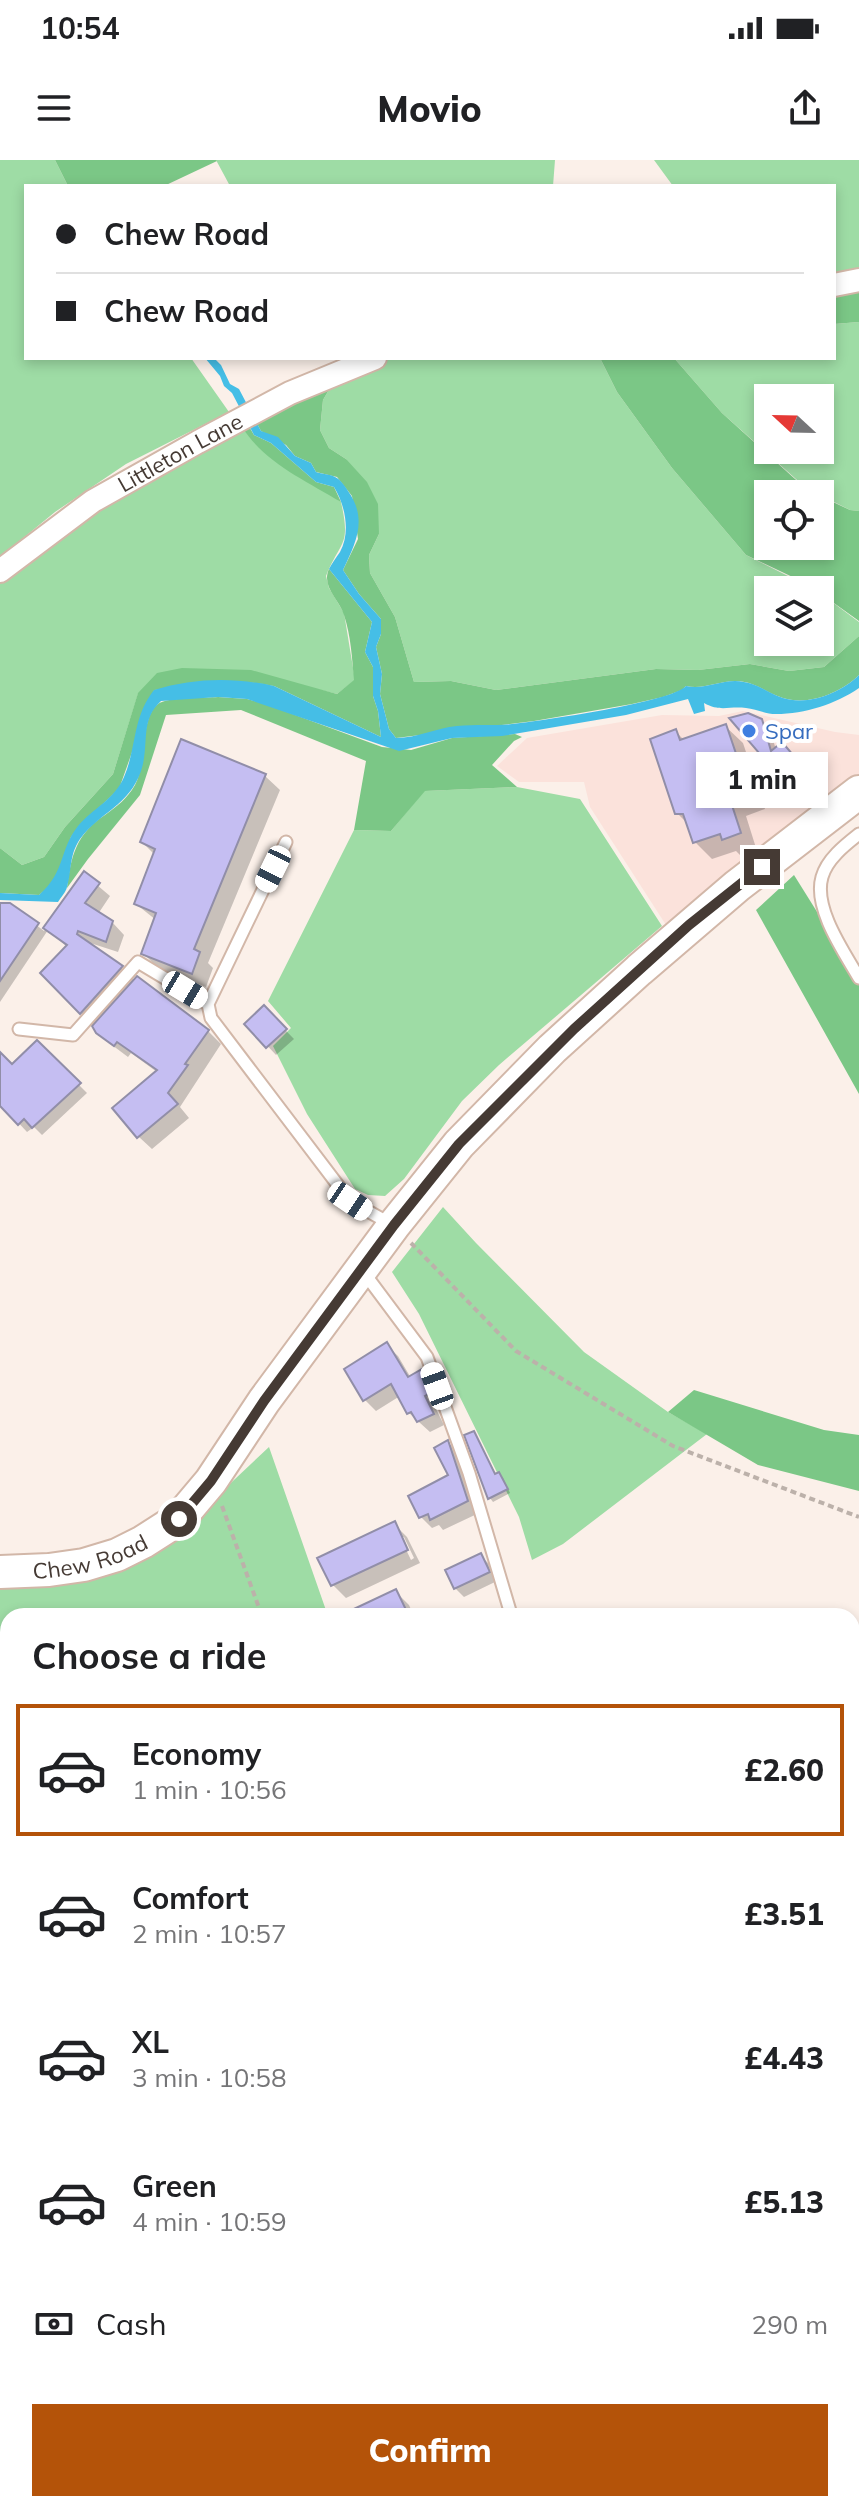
<!DOCTYPE html>
<meta charset="utf-8">
<style>
:root{--surface:#fff;--page:#f2f2f2;--text:#202124;--muted:#757577;--line:#e0e0e0;--accent:#b45309}
body{margin:0;font-family:Mulish,sans-serif;background:var(--page);color:var(--text);height:100vh;display:flex;flex-direction:column;font-size:30px;white-space:nowrap}
*{box-sizing:border-box;margin:0}
p{font-size:26px;color:var(--muted)}
.icon{flex:none;width:44px;height:44px;fill:none;stroke:currentColor;stroke-width:2;stroke-linecap:round;stroke-linejoin:round}
.map{position:relative;flex:1;overflow:hidden}
.sheet{position:absolute;left:0px;top:1448px;width:860px;height:904px;display:flex;flex-direction:column;background:var(--surface);border-radius:24px 24px 0 0;box-shadow:0 4px 12px #0003}
.sheet>*{flex:none}
.banner{position:absolute;left:24px;top:24px;width:812px;height:176px;border-radius:0px;box-shadow:0 4px 12px #0003;display:grid;align-content:center;height:176px;padding:0 32px;background:var(--surface)}
.needle{width:52px;rotate:292deg}
.fabs{position:absolute;left:754px;top:224px;display:grid;gap:16px}
.fabs a{display:grid;place-items:center;width:80px;height:80px;border-radius:0px;background:var(--surface);box-shadow:0 4px 12px #0003;font-size:40px}
.end{position:absolute;width:36px;height:36px;margin:-18px;border:10px solid #453a34;background:#fff;box-shadow:0 0 0 4px #fff}
.from{border-radius:50%}
.bubble{position:absolute;height:56px;border-radius:0px;background:var(--surface);box-shadow:0 4px 12px #0003;font-size:26px;font-weight:800;line-height:56px;text-align:center}
.car{position:absolute;width:24px;height:48px;margin:-24px -12px;border-radius:10px;box-shadow:0 0 6px 2px #0007;background:linear-gradient(#fff 24%,#345 0 40%,#fff 0 76%,#345 0 86%,#fff 0)}
.banner b{display:flex;align-items:center;gap:28px;height:76px;font-size:30px}
.banner b+b{border-top:2px solid var(--line)}
.banner i{width:20px;height:20px;background:var(--text)}
ul{padding:0;list-style:none}
li{display:flex;align-items:center;gap:24px;height:132px;margin:0 16px 12px;padding:0 16px;border:4px solid transparent;border-radius:0px}
li div{flex:1}
li b{display:block;font-size:30px}
li em{font-style:normal;font-weight:800}
li.on{border-color:var(--accent)}
li>.icon{width:72px;height:72px;stroke-width:1.5}
h2{padding:0 32px;font-size:36px;line-height:96px}
.pay{display:flex;align-items:center;gap:20px;height:88px;padding:0 32px;font-size:30px}
.pay p{margin-inline-start:auto}
.action{display:flex;gap:16px;margin-top:auto;padding:16px 32px}
.action a{flex:1;height:92px;border-radius:0px;background:var(--accent);color:#fff;font-size:32px;font-weight:800;line-height:92px;text-align:center}
.status{display:flex;justify-content:space-between;align-items:center;height:56px;padding:0 40px;background:var(--surface);direction:ltr}
.status svg{height:22px;fill:currentColor}
header{display:flex;justify-content:space-between;align-items:center;height:104px;padding:0 32px;background:var(--surface);font-size:36px;font-weight:800}
.map>svg:first-child{display:block}
</style>
<div class="status"><b>10:54</b><svg viewBox="0 0 49 12"><path d="M0 12V9h3v3zM5 12V6h3v6zM10 12V3h3v9zM15 12V0h3v12zM26 1h20v11H26zM47 4h2v5h-2z"/></svg></div>
<header><svg class="icon" aria-label="menu" viewBox="0 0 24 24"><path d="M4 6h16M4 12h16M4 18h16"/></svg>Movio<svg class="icon" aria-label="share" viewBox="0 0 24 24"><path d="M12 15V3M7 8l5-5 5 5M5 13v7h14v-7"/></svg></header>
<div class="map">
<svg width="859" height="2352" viewBox="0 0 859 2352">
<rect width="100%" height="100%" fill="#fbf0e9"/>
<path fill="#fbe2db" d="M 743,551 L 835,572 L 859,575 L 859,614 L 666,765 L 590,647 L 584,622 L 519,622 L 497,606 L 527,578 L 662,555 L 719,556 Z"/>
<path fill="#9edca5" fill-rule="evenodd" d="M 0,0 L 55,0 L 68,26 L 26,26 L 26,198 L 191,198 L 229,252 L 126,304 L 55,352 L 0,397 Z
M 216,0 L 555,0 L 553,26 L 230,26 Z
M 654,0 L 859,0 L 859,110 L 834,116 L 834,26 L 673,26 Z
M 859,162 L 859,351 L 850,350 L 806,328 L 722,253 L 674,198 L 834,198 L 834,164 ZM 768,238 L 820,238 L 820,290 L 768,290 Z
M 392,198 L 600,198 L 617,232 L 672,308 L 746,395 L 816,430 L 768,430 L 768,482 L 820,482 L 820,433 L 859,462 L 859,476 L 824,507 L 789,511 L 750,504 L 698,510 L 656,509 L 496,530 L 451,521 L 414,522 L 395,457 L 370,413 L 369,395 L 379,374 L 346,299 L 329,288 L 320,270 L 323,240 L 334,221 Z
M 242,267 L 341,342 C 351,387 341,379 326,416 L 329,428 L 344,453 L 355,520 L 337,534 L 296,524 L 138,534 L 113,614 L 65,667 L 44,697 L 22,705 L 0,688 L 0,423 C 75,361 158,315 242,267 Z
M 517,627 L 580,639 L 662,766 L 499,905 L 462,941 L 404,1019 L 385,1036 L 368,1035 L 355,1029 L 307,954 L 273,886 L 291,868 L 268,841 L 354,670 L 391,671 L 424,631 Z
M 443,1047 L 476,1083 L 584,1192 L 668,1252 L 707,1274 L 563,1384 L 532,1400 L 519,1357 L 419,1154 L 392,1112 Z
M 269,1287 L 328,1456 L 8,1456 L 8,2344 L 822,2344 L 821,2352 L 0,2352 L 0,1428 L 126,1407 L 187,1373 L 218,1335 Z
M 859,1736 L 859,2176 L 852,2177 L 852,1739 Z"/>
<path fill="#7bc786" d="M 55,0 L 216,0 L 217,1 L 164,26 L 68,26 Z
M 859,126 L 859,162 L 834,164 L 834,133 Z
M 600,198 L 674,198 L 722,253 L 805,328 L 817,334 L 768,334 L 768,386 L 820,386 L 820,336 L 850,350 L 859,351 L 859,461 L 820,433 L 820,430 L 746,395 L 672,308 L 617,232 Z
M 334,221 L 323,240 L 320,270 L 329,288 L 346,299 L 367,322 L 378,344 L 379,374 L 369,395 L 370,413 L 395,457 L 414,522 L 451,521 L 496,530 L 656,509 L 698,510 L 750,504 L 789,511 L 824,507 L 859,476 L 859,515 C 841,533 808,546 783,538 C 764,532 757,522 736,521 C 718,521 703,530 686,526 L 682,530 L 663,537 L 632,544 L 534,561 L 396,578 L 389,569 L 380,534 L 382,514 L 376,487 L 381,474 L 381,459 L 359,434 L 343,410 L 358,379 L 352,336 L 337,317 L 316,312 L 311,303 L 295,296 L 286,285 L 261,271 L 254,258 Z
M 247,263 L 254,275 L 271,283 L 316,322 L 334,327 L 341,342 C 305,320 265,303 242,267 Z
M 329,409 L 372,462 L 365,492 L 373,507 L 373,536 L 378,551 L 381,577 L 274,526 C 233,517 194,524 154,530 L 119,629 L 79,666 L 71,677 L 59,711 L 51,725 L 39,735 L 0,733 L 0,688 L 22,705 L 44,697 L 65,667 L 113,614 L 138,533 L 157,513 L 182,508 L 251,510 L 337,534 L 354,520 C 352,498 351,476 344,455 C 339,439 321,427 329,409 Z
M 218,537 L 247,539 L 268,545 L 382,587 L 411,590 L 452,578 L 515,574 L 522,577 L 514,581 L 492,605 L 517,627 L 425,631 L 391,671 L 354,670 L 366,601 L 241,550 L 166,555 L 140,635 L 88,699 L 67,728 C 71,696 76,674 105,655 C 117,646 127,639 135,625 C 147,603 140,557 158,544 C 167,537 205,538 218,537 Z
M 794,715 L 859,819 L 859,934 L 756,750 Z
M 694,1230 L 824,1270 L 859,1275 L 859,1331 L 758,1305 L 668,1252 Z"/>
<path fill="#45bee6" d="M 205,198 L 214,198 L 221,205 L 230,224 L 239,229 L 261,271 L 278,277 L 295,296 L 311,303 L 316,312 C 322,314 330,314 335,317 C 340,319 345,326 348,331 C 368,359 356,383 343,410 L 359,434 L 381,459 L 381,474 L 376,487 L 382,514 L 380,534 L 389,569 L 396,578 C 417,578 436,568 457,566 C 475,564 494,566 512,564 C 540,561 672,542 686,526 C 703,530 718,521 735,521 C 757,522 764,531 783,538 C 808,546 841,533 859,515 L 859,528 C 836,544 805,554 776,554 C 766,554 756,549 746,548 C 728,546 720,552 704,543 L 705,551 L 694,554 L 688,539 L 626,555 L 502,576 L 452,578 L 399,591 L 247,539 L 218,537 L 161,541 C 139,561 150,585 141,611 C 129,646 100,652 80,679 C 69,695 72,710 67,727 C 66,732 61,737 58,742 L 0,740 L 0,733 L 39,735 C 66,711 59,690 78,666 C 93,648 114,640 124,617 C 137,587 132,558 154,530 C 193,518 234,517 274,526 L 381,577 L 378,551 L 373,536 L 373,507 L 365,492 L 372,462 L 329,409 C 332,403 336,398 340,392 C 351,372 345,345 334,327 L 316,322 L 271,283 L 254,275 L 232,233 L 224,226 L 220,216 Z"/>
<path fill="#0003" fill-rule="evenodd" d="M 733,559 L 761,560 L 770,569 L 776,590 L 789,592 L 827,637 L 812,650 Z
M 725,566 L 743,583 L 765,649 L 746,656 L 757,691 L 741,696 L 736,691 L 712,699 L 695,682 L 689,665 L 677,653 L 676,572 L 684,580 Z
M 182,582 L 265,616 L 280,630 L 208,803 L 213,808 L 206,827 L 158,808 L 144,794 L 156,760 L 136,744 L 155,695 L 142,682 Z
M 84,714 L 110,736 L 98,754 L 112,762 L 124,775 L 118,792 L 84,781 L 121,808 L 135,821 L 208,871 L 221,884 L 180,947 L 189,958 L 152,989 L 139,977 L 157,912 L 131,893 L 128,897 L 112,885 L 42,813 L 67,787 L 48,770 L 0,842 L 0,745 L 10,745 L 44,771 Z
M 264,848 L 294,879 L 276,895 L 247,864 Z
M 37,883 L 87,933 L 42,975 L 34,967 L 27,972 L 0,943 L 0,905 L 12,907 Z
M 386,1185 L 398,1196 L 411,1218 L 422,1212 L 433,1223 L 441,1244 L 435,1247 L 444,1265 L 430,1272 L 409,1253 L 400,1236 L 376,1251 L 365,1240 Z
M 477,1277 L 496,1315 L 499,1314 L 503,1318 L 510,1333 L 493,1342 L 490,1338 Z
M 448,1282 L 459,1294 L 479,1353 L 443,1370 L 439,1365 L 432,1368 L 421,1357 L 451,1316 Z
M 394,1364 L 407,1377 L 420,1403 L 346,1438 L 333,1425 ZM 400,1377 L 404,1377 L 414,1398 L 411,1400 Z
M 480,1395 L 489,1404 L 497,1421 L 464,1437 L 455,1428 Z
M 396,1432 L 409,1445 L 414,1456 L 360,1456 Z"/>
<path fill="#c5bef2" stroke="#918ea8" stroke-width="2" d="M 748,553 L 762,559 L 771,591 L 782,582 L 821,628 L 803,644 L 729,558 Z
M 726,564 L 749,632 L 730,639 L 741,673 L 722,680 L 720,674 L 693,683 L 683,654 L 675,654 L 650,579 L 676,569 L 680,580 Z
M 181,579 L 266,614 L 194,789 L 200,792 L 192,814 L 141,794 L 156,753 L 134,744 L 155,689 L 140,682 Z
M 84,711 L 100,723 L 85,743 L 113,761 L 106,782 L 78,771 L 77,774 L 123,806 L 80,854 L 40,813 L 67,785 L 43,768 Z
M 0,743 L 10,743 L 39,763 L 0,821 Z
M 137,816 L 209,870 L 185,904 L 188,905 L 168,933 L 178,944 L 137,978 L 112,948 L 157,910 L 117,882 L 114,886 L 96,873 L 92,866 Z
M 264,845 L 287,869 L 266,888 L 244,864 Z
M 37,880 L 81,923 L 32,968 L 24,959 L 18,965 L 0,946 L 0,892 L 12,904 Z
M 387,1182 L 408,1217 L 422,1209 L 431,1233 L 425,1236 L 434,1254 L 417,1262 L 411,1252 L 407,1254 L 391,1224 L 363,1241 L 344,1209 Z
M 474,1271 L 495,1314 L 499,1312 L 508,1329 L 488,1339 L 464,1275 Z
M 448,1280 L 468,1341 L 430,1360 L 428,1354 L 419,1358 L 408,1336 L 448,1315 L 434,1288 Z
M 395,1361 L 408,1390 L 331,1426 L 317,1398 Z
M 481,1393 L 490,1412 L 454,1429 L 445,1410 Z
M 396,1429 L 409,1456 L 339,1456 Z"/>
<g fill="none" stroke-linecap="round" stroke-linejoin="round">
<defs>
<path id="lane" d="M 859,674 C 845,685 827,699 822,717 C 813,748 844,792 859,818
M 286,682 L 208,844 L 211,858 L 350,1041 L 389,1063
M 19,869 L 73,875 L 138,802 L 208,844
M 362,1110 L 427,1197 L 469,1313 L 510,1451"/>
<g id="street">
<path d="M 834,125 L 859,120"/>
<path id="s1" d="M 0,411 L 93,341 L 198,282 L 290,233 L 375,198"/>
</g>
<g id="secondary">
<path id="s2" d="M 0,1412 L 49,1410 L 84,1405 L 117,1395 L 143,1382 L 179,1359 L 211,1321 L 264,1241 L 394,1065 L 459,984 L 552,889 L 639,810 L 737,726 L 859,632"/>
</g>
</defs>
<use href="#lane" stroke="#d2b7a8" stroke-width="15"/>
<use href="#street" stroke="#d2b7a8" stroke-width="26"/>
<use href="#secondary" stroke="#d2b7a8" stroke-width="36"/>
<path stroke="#bcb1aa" stroke-width="4" stroke-dasharray="6 4" stroke-linecap="butt" d="M 411,1083 L 516,1191 L 673,1286 L 859,1357
M 222,1346 L 262,1456
M 467,2344 L 468,2352"/>
<use href="#lane" stroke="#fff" stroke-width="11"/>
<use href="#street" stroke="#fff" stroke-width="22"/>
<use href="#secondary" stroke="#fff" stroke-width="32"/>
</g>
<g fill="none" stroke-linecap="round" stroke-linejoin="round">
<path stroke="#453a34" stroke-width="10" d="M 179,1359 L 211,1321 L 264,1241 L 394,1065 L 459,984 L 574,869 L 689,765 L 762,707"/>
</g>
<circle fill="#3f7fe0" stroke="#fff" stroke-width="3" cx="749" cy="571" r="8"/>
<g text-anchor="middle" dominant-baseline="central" stroke-width="8" stroke-linejoin="round" paint-order="stroke">
<g font-size="22" fill="#453a34" stroke="#fff">
<text stroke="none"><textPath href="#s1" startOffset="216">Littleton Lane</textPath></text>
<text stroke="none"><textPath href="#s2" startOffset="92">Chew Road</textPath></text>
</g>
<g font-size="22" fill="#366cbe" stroke="#fff" text-anchor="start">
<text x="765" y="571">Spar</text>
</g>
</g>
</svg>
<div class="fabs">
<a><svg class="needle" viewBox="-14 -14 28 28"><path d="M0-13l5 13h-10z" fill="#e53935"/><path d="M0 13l5-13h-10z" fill="#757577"/></svg></a>
<a><svg class="icon" aria-label="locate" viewBox="0 0 24 24"><circle cx="12" cy="12" r="6"/><path d="M12 2v4M12 18v4M2 12h4M18 12h4"/></svg></a>
<a><svg class="icon" aria-label="layers" viewBox="0 0 24 24"><path d="M12 4l9 5-9 5-9-5zM3 14l9 5 9-5"/></svg></a>
</div>
<i class="end from" style="left:179px;top:1359px"></i>
<i class="end" style="left:762px;top:707px"></i>
<div class="bubble" style="left:696px;top:592px;width:132px">1 min</div>
<i class="car" style="left:273px;top:709px;rotate:206deg"></i>
<i class="car" style="left:185px;top:830px;rotate:121deg"></i>
<i class="car" style="left:350px;top:1041px;rotate:124deg"></i>
<i class="car" style="left:437px;top:1226px;rotate:340deg"></i>
<div class="banner">
<b><i class="from"></i>Chew Road</b>
<b><i></i>Chew Road</b>
</div>
<section class="sheet">
<h2>Choose a ride</h2>
<ul>
<li class="on"><svg class="icon" aria-label="car" viewBox="0 0 24 24"><path d="M5 17H2v-5l4-1 3-4h7l3 4 3 1v5h-3M9 17h6M6 11h13"/><circle cx="7" cy="17" r="2"/><circle cx="17" cy="17" r="2"/></svg><div><b>Economy</b><p>1 min · 10:56</p></div><em>£2.60</em></li>
<li><svg class="icon" aria-label="car" viewBox="0 0 24 24"><path d="M5 17H2v-5l4-1 3-4h7l3 4 3 1v5h-3M9 17h6M6 11h13"/><circle cx="7" cy="17" r="2"/><circle cx="17" cy="17" r="2"/></svg><div><b>Comfort</b><p>2 min · 10:57</p></div><em>£3.51</em></li>
<li><svg class="icon" aria-label="car" viewBox="0 0 24 24"><path d="M5 17H2v-5l4-1 3-4h7l3 4 3 1v5h-3M9 17h6M6 11h13"/><circle cx="7" cy="17" r="2"/><circle cx="17" cy="17" r="2"/></svg><div><b>XL</b><p>3 min · 10:58</p></div><em>£4.43</em></li>
<li><svg class="icon" aria-label="car" viewBox="0 0 24 24"><path d="M5 17H2v-5l4-1 3-4h7l3 4 3 1v5h-3M9 17h6M6 11h13"/><circle cx="7" cy="17" r="2"/><circle cx="17" cy="17" r="2"/></svg><div><b>Green</b><p>4 min · 10:59</p></div><em>£5.13</em></li>
</ul>
<div class="pay"><svg class="icon" aria-label="cash" viewBox="0 0 24 24"><path d="M3 7h18v10H3z"/><circle cx="12" cy="12" r="2"/></svg>Cash<p>290 m</p></div>
<div class="action"><a>Confirm</a></div>
</section>
</div>
